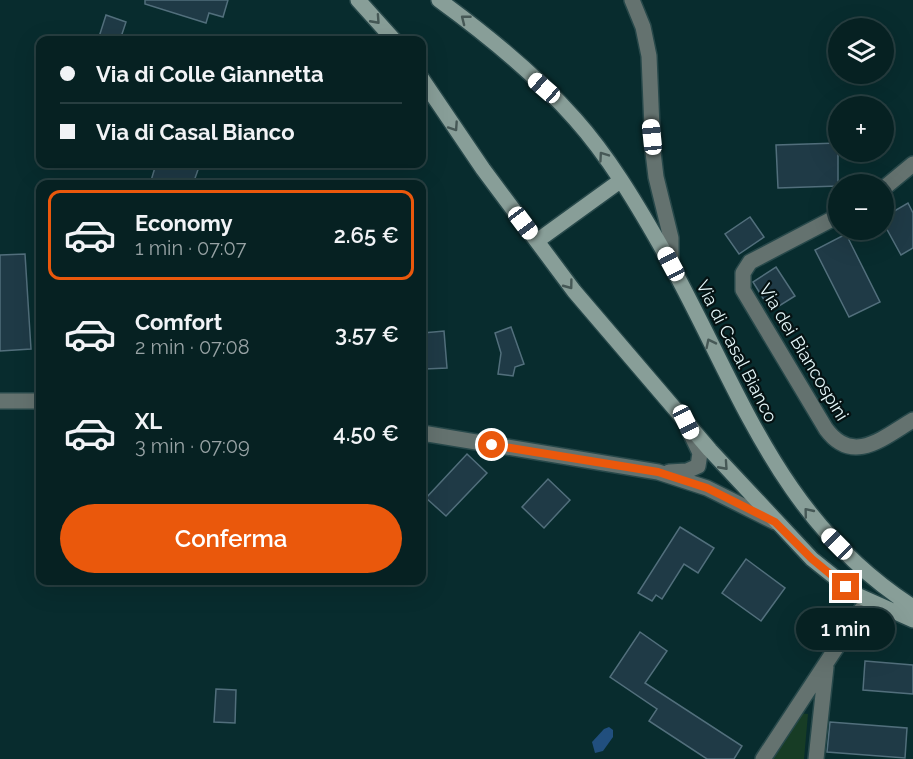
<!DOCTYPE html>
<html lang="it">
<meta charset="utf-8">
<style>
:root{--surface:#062122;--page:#142e2f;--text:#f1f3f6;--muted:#98a3a5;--line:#273e40;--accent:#ea580c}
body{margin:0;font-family:Raleway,sans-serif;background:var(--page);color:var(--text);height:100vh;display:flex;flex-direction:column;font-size:22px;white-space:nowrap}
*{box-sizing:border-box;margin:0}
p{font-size:20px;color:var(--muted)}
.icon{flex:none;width:33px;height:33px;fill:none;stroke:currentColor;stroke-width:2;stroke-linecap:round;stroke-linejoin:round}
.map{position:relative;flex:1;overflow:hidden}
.drawer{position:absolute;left:36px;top:180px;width:390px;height:405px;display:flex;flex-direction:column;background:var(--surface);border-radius:12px;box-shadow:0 6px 24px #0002,0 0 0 2px var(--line)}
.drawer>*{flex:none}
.guide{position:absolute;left:36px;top:36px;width:390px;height:132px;border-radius:12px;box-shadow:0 6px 24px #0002,0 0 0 2px var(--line);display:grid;align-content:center;height:132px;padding:0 24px;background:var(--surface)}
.buttons{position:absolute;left:828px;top:18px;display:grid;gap:12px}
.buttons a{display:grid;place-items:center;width:66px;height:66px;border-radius:50%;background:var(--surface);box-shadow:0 6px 24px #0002,0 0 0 2px var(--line);font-size:30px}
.end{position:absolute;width:27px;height:27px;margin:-14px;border:8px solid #ea580c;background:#fff;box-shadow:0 0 0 3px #fff}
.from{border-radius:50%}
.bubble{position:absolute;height:42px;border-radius:21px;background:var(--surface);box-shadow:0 6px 24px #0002,0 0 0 2px var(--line);font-size:20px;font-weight:600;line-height:42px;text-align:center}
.car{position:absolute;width:18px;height:36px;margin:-18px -9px;border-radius:8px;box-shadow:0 0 4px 2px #0007;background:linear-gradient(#fff 24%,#345 0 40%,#fff 0 76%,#345 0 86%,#fff 0)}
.guide b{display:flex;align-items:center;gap:21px;height:57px;font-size:22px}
.guide b+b{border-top:2px solid var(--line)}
.guide i{width:15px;height:15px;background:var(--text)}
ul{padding:10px 0 0;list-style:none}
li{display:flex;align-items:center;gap:18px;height:90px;margin:0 12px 9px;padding:0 12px;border:3px solid transparent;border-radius:12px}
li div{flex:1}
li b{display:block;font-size:22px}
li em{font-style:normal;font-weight:600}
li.on{border-color:var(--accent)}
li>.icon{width:54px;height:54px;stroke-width:1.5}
.primary-button{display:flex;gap:12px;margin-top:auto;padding:12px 24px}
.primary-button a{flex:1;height:69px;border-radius:36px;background:var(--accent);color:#fff;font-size:24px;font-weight:600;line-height:69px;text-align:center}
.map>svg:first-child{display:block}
</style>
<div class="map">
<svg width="913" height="759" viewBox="0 0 913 759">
<rect width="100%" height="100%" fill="#082c2e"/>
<path fill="#173c25" d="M 799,713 L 808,714 L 804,759 L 768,759 Z"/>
<path fill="#214f7e" d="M 609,727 L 613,730 L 613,737 L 603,751 L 595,753 L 592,742 L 604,729 Z"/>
<path fill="#1f3a46" stroke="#526f7c" stroke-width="1.5" d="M 145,0 L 228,0 L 223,17 L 209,13 L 206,23 L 145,4 Z
M 106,15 L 126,22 L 120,40 L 98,40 Z
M 838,143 L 838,186 L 778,188 L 776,145 Z
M 156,164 L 200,164 L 193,184 L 150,184 Z
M 908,203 L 913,213 L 913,248 L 901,255 L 884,224 L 884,217 Z
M 750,217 L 764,237 L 739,254 L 725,234 Z
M 846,234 L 880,302 L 849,317 L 815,250 Z
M 25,254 L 31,349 L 0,351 L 0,255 Z
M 776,267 L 795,296 L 771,311 L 753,282 Z
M 511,327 L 524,364 L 515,367 L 513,376 L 498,374 L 501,353 L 495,333 Z
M 444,331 L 447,368 L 425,369 L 423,333 Z
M 467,454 L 487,473 L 446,516 L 426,498 Z
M 548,479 L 570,500 L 544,528 L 522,507 Z
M 680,527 L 714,548 L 698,573 L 684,564 L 662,599 L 656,595 L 652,601 L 638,593 Z
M 746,559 L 785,588 L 761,621 L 722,593 Z
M 808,616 L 821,624 L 811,639 L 798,631 Z
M 640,632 L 667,651 L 645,683 L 742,746 L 734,759 L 707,759 L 649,721 L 657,709 L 610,677 Z
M 865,661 L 913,665 L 913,694 L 863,690 Z
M 216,689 L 236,690 L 235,723 L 214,722 Z
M 830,722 L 907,728 L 905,758 L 827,752 Z"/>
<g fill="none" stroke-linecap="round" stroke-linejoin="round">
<defs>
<path id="minor" d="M 632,0 L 643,27 L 649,56 L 653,152 L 656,177 L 671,238 L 671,264
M 884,188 L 913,164
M 838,216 L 750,262 L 743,273 L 743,290 L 826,429 C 853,466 884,437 913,420
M 0,401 L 40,401
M 422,433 L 658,472 L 707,488 L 775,522
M 669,472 L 687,471 L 698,466 L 700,453 L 689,430
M 763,759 L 867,601
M 816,759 L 826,667"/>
<path id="secondary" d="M 358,0 L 394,40
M 439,0 C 487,35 536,75 575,119 C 608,156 635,201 659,243 C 737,379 773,517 913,607
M 422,79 L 483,169 L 574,291 L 710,450 L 812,559 L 857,595 L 913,620
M 537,241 L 620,181"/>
</defs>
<use href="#minor" stroke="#27484a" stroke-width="18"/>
<use href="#secondary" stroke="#27484a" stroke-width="18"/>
<use href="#minor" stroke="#64726f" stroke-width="15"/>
<use href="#secondary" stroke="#889e98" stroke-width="15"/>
</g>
<defs><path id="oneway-chevron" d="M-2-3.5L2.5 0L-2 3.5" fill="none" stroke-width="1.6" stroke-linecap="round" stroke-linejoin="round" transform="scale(1.5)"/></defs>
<g stroke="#465856">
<use href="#oneway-chevron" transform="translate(465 19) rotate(-142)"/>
<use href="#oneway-chevron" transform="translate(376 20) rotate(48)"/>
<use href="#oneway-chevron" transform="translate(454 127) rotate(56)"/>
<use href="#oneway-chevron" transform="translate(603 156) rotate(-125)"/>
<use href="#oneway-chevron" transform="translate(569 285) rotate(53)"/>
<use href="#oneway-chevron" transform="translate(710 343) rotate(-116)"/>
<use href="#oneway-chevron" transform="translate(724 466) rotate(48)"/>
<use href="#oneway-chevron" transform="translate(808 512) rotate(-129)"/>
</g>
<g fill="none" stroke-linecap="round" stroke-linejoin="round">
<path stroke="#ea580c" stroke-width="8" d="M 492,445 L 658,472 L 707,488 L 775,522 L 812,559 L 846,587"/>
</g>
<g text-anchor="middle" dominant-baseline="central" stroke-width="4.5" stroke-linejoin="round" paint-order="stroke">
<g font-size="18" fill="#e4f6f8" stroke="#051213">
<text transform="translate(737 351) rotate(63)">Via di Casal Bianco</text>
<text transform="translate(804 352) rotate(59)">Via dei Biancospini</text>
</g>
</g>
</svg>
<div class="buttons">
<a><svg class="icon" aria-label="layers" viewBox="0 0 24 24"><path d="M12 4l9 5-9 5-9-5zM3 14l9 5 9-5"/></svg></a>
<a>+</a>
<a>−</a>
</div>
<i class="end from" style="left:492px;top:445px"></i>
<i class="end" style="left:846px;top:587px"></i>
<div class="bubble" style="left:796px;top:608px;width:99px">1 min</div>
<i class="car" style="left:544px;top:88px;rotate:311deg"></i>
<i class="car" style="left:652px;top:137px;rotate:354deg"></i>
<i class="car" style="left:523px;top:223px;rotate:143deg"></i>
<i class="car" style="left:671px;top:264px;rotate:332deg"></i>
<i class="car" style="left:686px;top:422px;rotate:154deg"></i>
<i class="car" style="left:837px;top:544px;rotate:315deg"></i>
<div class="guide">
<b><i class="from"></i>Via di Colle Giannetta</b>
<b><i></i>Via di Casal Bianco</b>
</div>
<section class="drawer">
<ul>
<li class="on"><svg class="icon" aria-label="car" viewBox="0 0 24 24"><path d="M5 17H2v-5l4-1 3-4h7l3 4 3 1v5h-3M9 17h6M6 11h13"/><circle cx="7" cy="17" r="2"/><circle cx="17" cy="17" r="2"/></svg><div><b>Economy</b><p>1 min · 07:07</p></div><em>2.65 €</em></li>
<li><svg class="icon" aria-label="car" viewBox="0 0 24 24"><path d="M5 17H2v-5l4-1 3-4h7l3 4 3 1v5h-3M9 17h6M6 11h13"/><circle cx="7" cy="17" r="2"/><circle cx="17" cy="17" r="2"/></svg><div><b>Comfort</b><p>2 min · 07:08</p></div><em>3.57 €</em></li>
<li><svg class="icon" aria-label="car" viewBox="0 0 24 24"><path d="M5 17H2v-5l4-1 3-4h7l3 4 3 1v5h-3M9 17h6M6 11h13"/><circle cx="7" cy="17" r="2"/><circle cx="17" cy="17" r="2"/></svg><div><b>XL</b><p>3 min · 07:09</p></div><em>4.50 €</em></li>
</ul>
<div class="primary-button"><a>Conferma</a></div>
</section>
</div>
